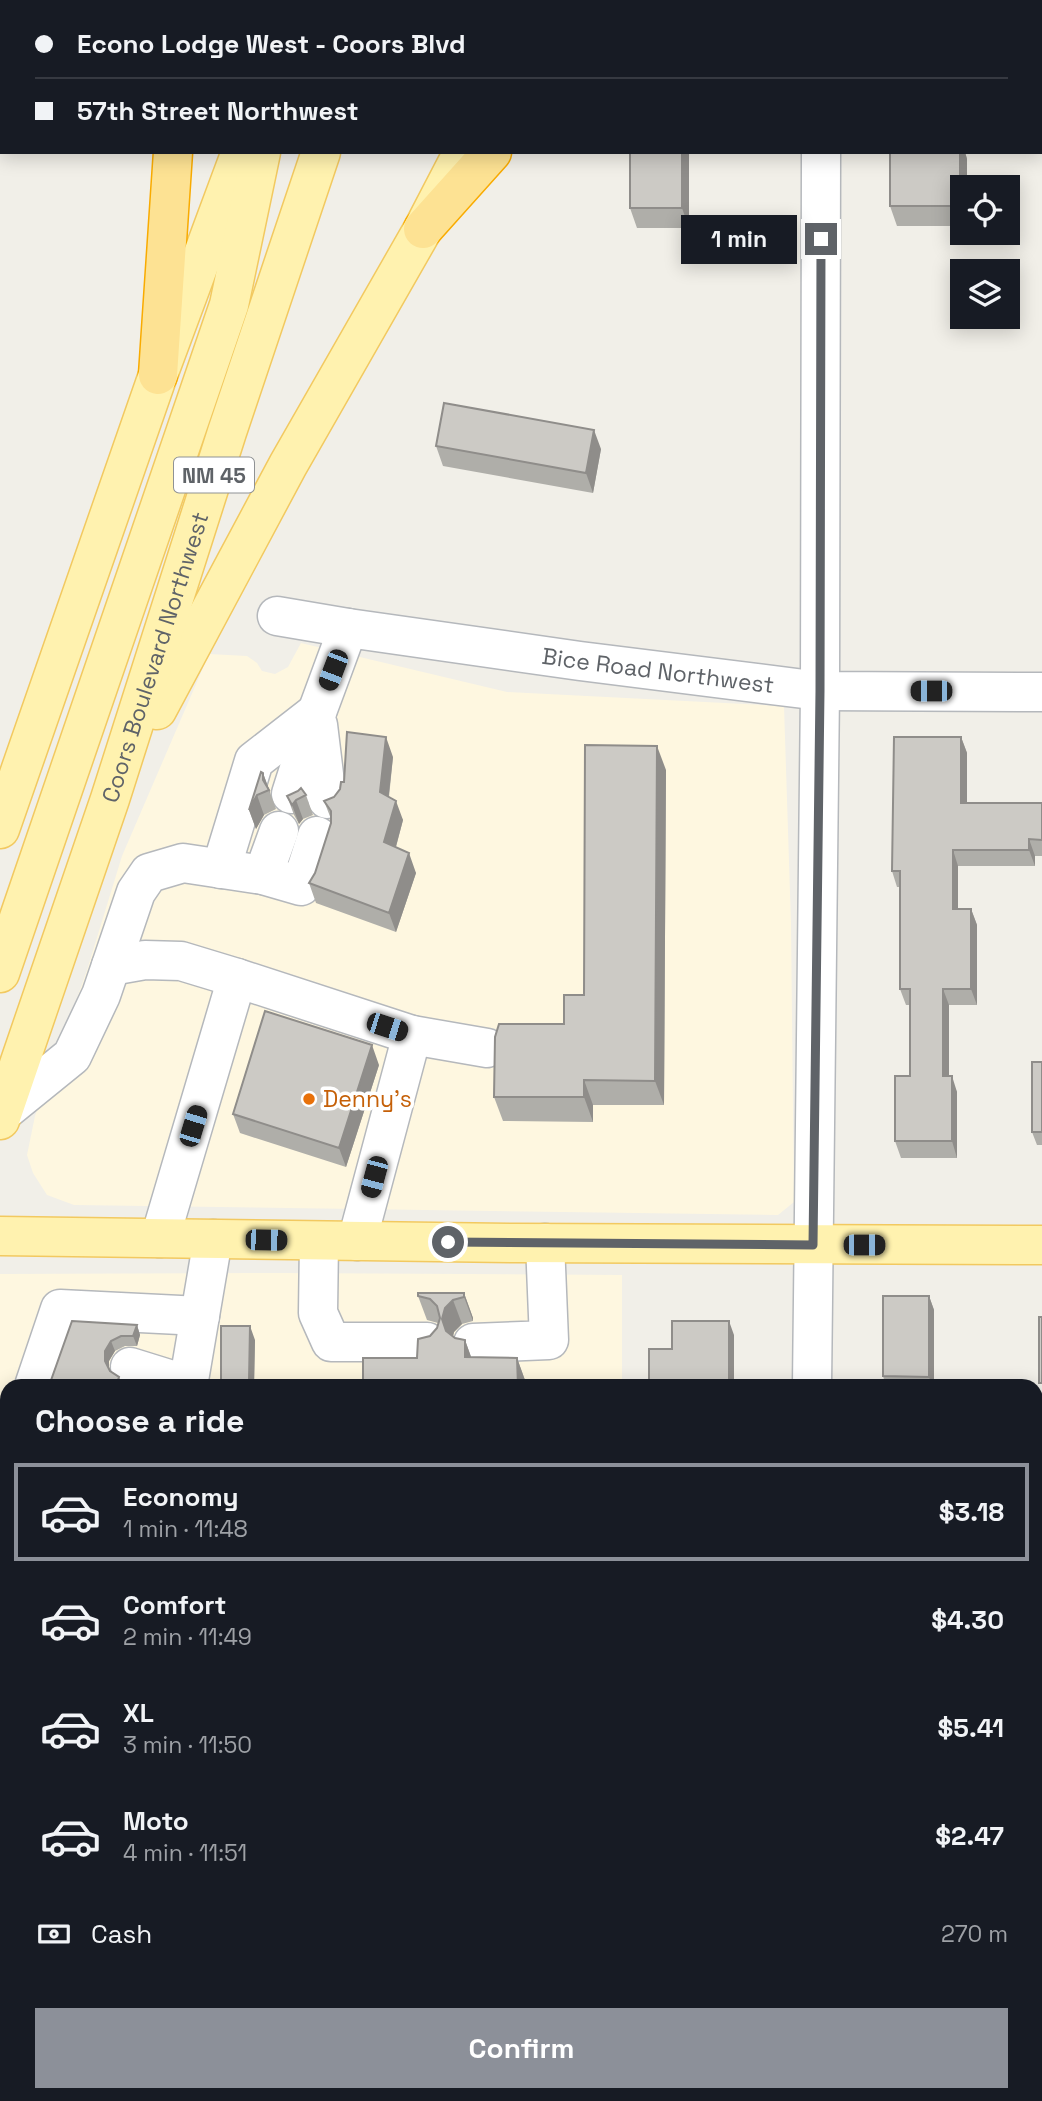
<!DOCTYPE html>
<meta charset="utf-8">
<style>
:root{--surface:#171b24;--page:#20242c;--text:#f1f3f6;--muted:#9ea1a6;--line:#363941;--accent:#8c9099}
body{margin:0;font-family:"Space Grotesk",sans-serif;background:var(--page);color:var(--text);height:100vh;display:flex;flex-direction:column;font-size:26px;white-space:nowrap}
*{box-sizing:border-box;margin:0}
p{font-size:23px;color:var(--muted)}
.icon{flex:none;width:38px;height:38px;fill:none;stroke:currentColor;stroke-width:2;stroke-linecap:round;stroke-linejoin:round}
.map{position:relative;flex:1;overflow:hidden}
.sheet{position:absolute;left:0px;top:1379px;width:1043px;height:723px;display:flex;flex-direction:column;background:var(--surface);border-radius:21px 21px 0 0;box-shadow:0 4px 18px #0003}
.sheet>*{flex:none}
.top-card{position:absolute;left:0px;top:0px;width:1043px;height:154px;box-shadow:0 4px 18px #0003;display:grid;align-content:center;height:154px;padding:0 35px;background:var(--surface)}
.buttons{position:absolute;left:950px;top:175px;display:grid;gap:14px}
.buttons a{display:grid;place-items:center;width:70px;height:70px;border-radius:0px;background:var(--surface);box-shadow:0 4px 18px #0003;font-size:35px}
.end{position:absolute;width:32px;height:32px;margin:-16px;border:9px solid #5f6368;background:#fff;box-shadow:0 0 0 4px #fff}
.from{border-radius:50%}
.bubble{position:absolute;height:49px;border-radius:0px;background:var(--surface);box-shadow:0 4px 18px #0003;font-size:23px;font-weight:700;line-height:49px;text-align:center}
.car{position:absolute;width:21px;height:42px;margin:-21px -10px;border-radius:9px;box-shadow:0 0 5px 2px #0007;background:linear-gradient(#222 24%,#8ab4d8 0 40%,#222 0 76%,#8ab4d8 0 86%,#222 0)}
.top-card b{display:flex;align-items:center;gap:24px;height:66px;font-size:26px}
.top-card b+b{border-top:2px solid var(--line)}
.top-card i{width:18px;height:18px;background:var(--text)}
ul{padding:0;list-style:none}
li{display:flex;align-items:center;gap:21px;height:98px;margin:0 14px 10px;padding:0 21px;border:4px solid transparent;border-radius:0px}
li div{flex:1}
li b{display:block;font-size:26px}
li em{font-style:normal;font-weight:700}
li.on{border-color:var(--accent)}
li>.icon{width:63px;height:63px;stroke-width:1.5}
h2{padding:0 35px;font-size:32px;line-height:84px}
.pay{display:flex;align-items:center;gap:18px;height:77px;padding:0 35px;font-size:26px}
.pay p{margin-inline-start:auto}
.button{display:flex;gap:14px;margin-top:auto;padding:14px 35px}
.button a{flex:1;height:80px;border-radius:0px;background:var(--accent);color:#fff;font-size:28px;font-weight:700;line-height:80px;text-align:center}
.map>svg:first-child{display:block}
</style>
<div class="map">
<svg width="1042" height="2101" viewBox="0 0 1042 2101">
<rect width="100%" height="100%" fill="#f1efe8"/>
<path fill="#fef7e0" d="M 301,643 L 507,692 L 784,706 L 791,924 L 794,1202 L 778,1215 L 74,1205 L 47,1195 L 33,1173 L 27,1155 L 35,1116 L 87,970 L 122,856 L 209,654 L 247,656 L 257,663 L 262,671 L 275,674 L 288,667 Z
M 281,1273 L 622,1275 L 622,1386 L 7,1386 L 7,1847 L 0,1847 L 0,1274 Z"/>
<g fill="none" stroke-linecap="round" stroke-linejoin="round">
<defs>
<g id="minor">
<path d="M 840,2 L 840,0"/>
<path d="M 1041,86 L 1042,86"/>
<path id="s1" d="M 277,616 L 348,628 L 580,661 L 820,691 L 1042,692"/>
<path d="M 318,725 L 327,799"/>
<path d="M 291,794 L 317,712 L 348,628"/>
<path d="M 221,869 L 254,761 L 317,712"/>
<path d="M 263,875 L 279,831"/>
<path d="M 111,966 L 145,960 L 181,961 L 237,978"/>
<path d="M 412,1035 L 487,1048"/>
<path d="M 3,1112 L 72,1056 L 101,995 L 136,892 L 149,873 L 183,863 L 263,875 L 301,886 L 317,836"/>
<path d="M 160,1238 L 237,978 L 412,1035 L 357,1241"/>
<path d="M 319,1241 L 318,1313 L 331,1342 L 427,1342"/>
<path d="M 473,1343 L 549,1340 L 545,1243"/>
<path d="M 130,1367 L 188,1385"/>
<path d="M 34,1386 L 60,1309 L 200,1316"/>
<path d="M 188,1386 L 213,1239"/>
<path d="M 812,1386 L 820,691 L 821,152"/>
<path d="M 0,1493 L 7,1470"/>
<path d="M 0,1577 L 7,1574"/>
<path d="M 14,2101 L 14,2095"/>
<path d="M 806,2101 L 806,2095"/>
</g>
<g id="major">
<path d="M 295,2 L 296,0"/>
<path d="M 372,2 L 372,0"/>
<path d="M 552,2 L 554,0"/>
<path d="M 157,710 L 288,465 L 423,229 L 463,152"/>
<path d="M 0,829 L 158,375 L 241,152"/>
<path d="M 0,973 L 229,305 L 261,152"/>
<path id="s2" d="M 0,1120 L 110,799 L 227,432 L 321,152"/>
<path d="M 0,1236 L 516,1243 L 1042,1245"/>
</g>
<path id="highway" d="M 169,0 L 169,2
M 626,2 L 628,0
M 423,229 L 492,152
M 158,375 L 173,152"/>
</defs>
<use href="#minor" stroke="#b5b8bc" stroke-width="41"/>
<use href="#major" stroke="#f2c960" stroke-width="41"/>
<use href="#highway" stroke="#f9ab00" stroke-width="41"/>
<use href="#minor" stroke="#fff" stroke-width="38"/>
<use href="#major" stroke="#fff2af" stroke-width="38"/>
<use href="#highway" stroke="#fde293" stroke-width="38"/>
</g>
<path fill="#afaea9" d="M 1042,0 L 1042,40 L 1041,40 L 1041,2 Z
M 689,152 L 689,228 L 637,228 L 630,208 Z
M 890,152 L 965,152 L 967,159 L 967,187 L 962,187 L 962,226 L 897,226 L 890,206 Z
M 436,446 L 601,449 L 593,493 L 443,466 Z
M 961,737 L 967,753 L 967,803 L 1042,803 L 1042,856 L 1035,856 L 1035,866 L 958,866 L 958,909 L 971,909 L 977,925 L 977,1005 L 949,1005 L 949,1076 L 957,1092 L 957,1158 L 901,1158 L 895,1141 L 910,1076 L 910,1005 L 906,1005 L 900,989 L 900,887 L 897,887 L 892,871 Z
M 393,757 L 389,797 L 403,820 L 396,847 L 416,873 L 396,932 L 316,903 L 309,883 L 315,873 L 331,823 L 331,819 L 324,801 L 334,797 Z
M 666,770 L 664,1105 L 593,1105 L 593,1122 L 503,1121 L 494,1097 L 564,1024 L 584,995 Z
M 263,773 L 276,809 L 264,815 L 256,829 L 249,810 Z
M 306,795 L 313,815 L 303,819 L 299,824 L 294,815 L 287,796 Z
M 1042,1062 L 1042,1145 L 1037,1145 L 1032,1132 Z
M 379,1065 L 346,1167 L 240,1133 L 233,1114 Z
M 464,1293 L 473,1318 L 473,1321 L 462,1324 L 454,1332 L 453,1337 L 465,1340 L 471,1357 L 517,1358 L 526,1383 L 526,1386 L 363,1386 L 417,1358 L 430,1336 L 437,1328 L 438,1323 L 427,1320 L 418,1296 Z
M 929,1296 L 934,1310 L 934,1386 L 886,1386 L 883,1376 Z
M 72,1321 L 137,1325 L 140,1335 L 137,1346 L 125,1346 L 115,1351 L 109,1361 L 49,1386 Z
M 734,1335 L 734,1386 L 651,1386 L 649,1380 L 672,1349 Z
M 255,1340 L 254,1386 L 223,1386 L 221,1381 Z
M 1036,1481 L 1042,1481 L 1042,1552 L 1039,1552 L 1036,1544 Z
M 1036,1618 L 1042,1618 L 1042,1938 L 1036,1938 L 1036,1711 L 1038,1711 L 1038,1669 L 1036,1669 Z
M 7,1646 L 7,1788 L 0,1789 L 0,1647 Z
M 1036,2031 L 1042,2031 L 1042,2073 L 1036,2073 Z"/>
<path fill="#8f8d8a" d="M 682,152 L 689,152 L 689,228 L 682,208 Z
M 960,152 L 965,152 L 967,159 L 967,187 L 962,187 L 962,213 L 960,206 Z
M 594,430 L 601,449 L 593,493 L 586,473 Z
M 386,737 L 393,757 L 387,811 L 380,792 Z
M 961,737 L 967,753 L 967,819 L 961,803 Z
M 657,746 L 666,770 L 664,1105 L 655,1081 Z
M 263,773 L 270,792 L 270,793 L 263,780 Z
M 257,795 L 264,815 L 256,829 L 249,810 Z
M 296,800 L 303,819 L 299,824 L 292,805 Z
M 396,801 L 403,820 L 392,861 L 384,842 Z
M 1029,839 L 1035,856 L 1035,866 L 1029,850 Z
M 953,850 L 958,866 L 958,925 L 953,909 Z
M 409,853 L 416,873 L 396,932 L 389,913 Z
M 971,909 L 977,925 L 977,1005 L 971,989 Z
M 943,989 L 949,1005 L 949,1092 L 943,1076 Z
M 372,1045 L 379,1065 L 346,1167 L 339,1148 Z
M 952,1076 L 957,1092 L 957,1158 L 952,1141 Z
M 584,1080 L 593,1105 L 593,1122 L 584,1097 Z
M 464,1293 L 473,1318 L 473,1321 L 464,1297 Z
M 929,1296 L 934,1310 L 934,1386 L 932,1386 L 929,1377 Z
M 453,1300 L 462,1324 L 454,1332 L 451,1343 L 455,1355 L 442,1319 L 445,1308 Z
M 729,1321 L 734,1335 L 734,1386 L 729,1386 Z
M 137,1325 L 140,1335 L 137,1346 L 133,1336 Z
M 250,1326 L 255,1340 L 254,1386 L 251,1386 L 249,1381 Z
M 465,1340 L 474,1365 L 465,1357 Z
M 111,1341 L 115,1351 L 109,1361 L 109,1371 L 105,1361 L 105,1351 Z
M 517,1358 L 526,1383 L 526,1386 L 518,1386 Z
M 119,1377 L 122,1386 L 117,1386 Z"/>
<path fill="#cccac5" stroke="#8f8d8a" stroke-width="2" d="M 910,0 L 1042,0 L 1042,17 L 1041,2 L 910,2 Z
M 630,152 L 682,152 L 682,208 L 630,208 Z
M 890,152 L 960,152 L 960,206 L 890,206 Z
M 444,403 L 594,430 L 586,473 L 436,446 Z
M 347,732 L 386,737 L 380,792 L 396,801 L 384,842 L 409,853 L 389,913 L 309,883 L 315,873 L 331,823 L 331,811 L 324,801 L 334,797 L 340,789 L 341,782 L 344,782 Z
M 894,737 L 961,737 L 961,803 L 1042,803 L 1042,840 L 1029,839 L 1029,850 L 953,850 L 953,909 L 971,909 L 971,989 L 943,989 L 943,1076 L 952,1076 L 952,1141 L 895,1141 L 895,1076 L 910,1076 L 910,989 L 900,989 L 900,871 L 892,871 Z
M 585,745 L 657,746 L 655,1081 L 584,1080 L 584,1097 L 494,1097 L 495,1037 L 499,1024 L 564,1024 L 564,995 L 584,995 Z
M 261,772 L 263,773 L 263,780 L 269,790 L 257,795 L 249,810 Z
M 301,788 L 306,795 L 296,800 L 292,805 L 287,796 L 298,791 Z
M 265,1011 L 372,1045 L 339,1148 L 233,1114 Z
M 1032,1062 L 1042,1062 L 1042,1132 L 1032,1132 Z
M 418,1293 L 464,1293 L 464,1297 L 453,1300 L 445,1308 L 442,1319 L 446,1331 L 455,1338 L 465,1340 L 465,1357 L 517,1358 L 518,1386 L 363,1386 L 363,1358 L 417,1358 L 418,1339 L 430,1336 L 437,1328 L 440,1318 L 437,1306 L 430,1299 L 418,1296 Z
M 883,1296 L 929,1296 L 929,1377 L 883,1376 Z
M 1039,1317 L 1042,1317 L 1042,1383 L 1039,1383 Z
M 72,1321 L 137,1325 L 133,1336 L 121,1336 L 111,1341 L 105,1351 L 105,1361 L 110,1371 L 119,1377 L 116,1385 L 118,1386 L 49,1386 Z
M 672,1321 L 729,1321 L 729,1386 L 672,1386 L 672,1380 L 649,1380 L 649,1349 L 672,1349 Z
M 221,1326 L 250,1326 L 249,1381 L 221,1381 Z
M 1036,1481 L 1042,1481 L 1042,1539 L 1036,1539 Z
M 1036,1618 L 1042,1618 L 1042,1925 L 1036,1925 L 1036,1711 L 1038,1711 L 1038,1656 L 1036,1656 Z
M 7,1646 L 7,1767 L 0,1768 L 0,1647 Z
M 1036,2031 L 1042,2031 L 1042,2060 L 1036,2060 Z
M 874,2095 L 932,2095 L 932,2101 L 874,2101 Z"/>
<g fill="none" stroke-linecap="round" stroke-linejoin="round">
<path stroke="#5f6368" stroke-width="9" d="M 448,1242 L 813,1245 L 820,691 L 821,239"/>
</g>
<circle fill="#e8710a" stroke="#fff" stroke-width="2.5" cx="309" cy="1099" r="7"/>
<g text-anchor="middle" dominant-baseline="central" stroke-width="7" stroke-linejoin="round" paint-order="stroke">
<rect fill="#fff" stroke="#8f9295" stroke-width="2" x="174" y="457.5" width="80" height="35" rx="5"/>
<g font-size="21" font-weight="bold" fill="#5f6368">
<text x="214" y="475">NM 45</text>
</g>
<g font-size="23" fill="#5f6368" stroke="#fff">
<text stroke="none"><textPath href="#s2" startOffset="488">Coors Boulevard Northwest</textPath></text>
<text stroke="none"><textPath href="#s1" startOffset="385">Bice Road Northwest</textPath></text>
</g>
<g font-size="23" fill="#c56008" stroke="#fff" text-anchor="start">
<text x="323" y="1099">Denny's</text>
</g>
</g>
</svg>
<div class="buttons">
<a><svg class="icon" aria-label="locate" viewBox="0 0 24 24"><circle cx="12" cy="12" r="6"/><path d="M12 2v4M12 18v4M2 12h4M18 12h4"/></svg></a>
<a><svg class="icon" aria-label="layers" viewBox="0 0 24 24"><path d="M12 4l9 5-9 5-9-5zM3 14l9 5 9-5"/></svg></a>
</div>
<i class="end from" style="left:448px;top:1242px"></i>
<i class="end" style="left:821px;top:239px"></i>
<div class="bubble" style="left:681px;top:215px;width:116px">1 min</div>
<i class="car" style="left:333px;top:670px;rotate:201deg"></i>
<i class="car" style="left:931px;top:691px;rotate:270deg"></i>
<i class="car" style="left:387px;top:1027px;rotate:108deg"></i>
<i class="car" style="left:193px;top:1126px;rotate:17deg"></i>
<i class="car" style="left:374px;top:1177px;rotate:195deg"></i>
<i class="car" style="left:266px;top:1240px;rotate:91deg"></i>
<i class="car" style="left:864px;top:1245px;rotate:90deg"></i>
<div class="top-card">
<b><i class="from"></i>Econo Lodge West - Coors Blvd</b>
<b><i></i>57th Street Northwest</b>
</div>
<section class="sheet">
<h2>Choose a ride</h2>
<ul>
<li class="on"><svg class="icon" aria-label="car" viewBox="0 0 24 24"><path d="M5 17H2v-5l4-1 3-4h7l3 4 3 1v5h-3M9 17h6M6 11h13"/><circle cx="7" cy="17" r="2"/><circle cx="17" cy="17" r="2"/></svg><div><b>Economy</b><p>1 min · 11:48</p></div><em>$3.18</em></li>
<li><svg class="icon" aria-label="car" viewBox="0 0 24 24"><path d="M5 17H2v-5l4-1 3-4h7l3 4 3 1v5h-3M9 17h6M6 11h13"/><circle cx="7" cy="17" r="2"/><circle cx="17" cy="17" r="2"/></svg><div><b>Comfort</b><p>2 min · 11:49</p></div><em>$4.30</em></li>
<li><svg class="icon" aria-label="car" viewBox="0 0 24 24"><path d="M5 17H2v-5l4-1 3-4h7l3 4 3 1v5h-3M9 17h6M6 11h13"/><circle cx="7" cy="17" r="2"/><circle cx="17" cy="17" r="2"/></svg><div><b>XL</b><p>3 min · 11:50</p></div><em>$5.41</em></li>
<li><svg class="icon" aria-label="car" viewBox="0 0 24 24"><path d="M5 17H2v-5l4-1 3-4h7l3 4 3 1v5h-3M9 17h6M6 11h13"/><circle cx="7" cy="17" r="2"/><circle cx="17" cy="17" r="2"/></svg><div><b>Moto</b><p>4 min · 11:51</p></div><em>$2.47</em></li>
</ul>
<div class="pay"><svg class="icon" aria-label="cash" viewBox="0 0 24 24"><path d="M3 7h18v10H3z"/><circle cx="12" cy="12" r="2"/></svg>Cash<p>270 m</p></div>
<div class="button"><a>Confirm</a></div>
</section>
</div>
